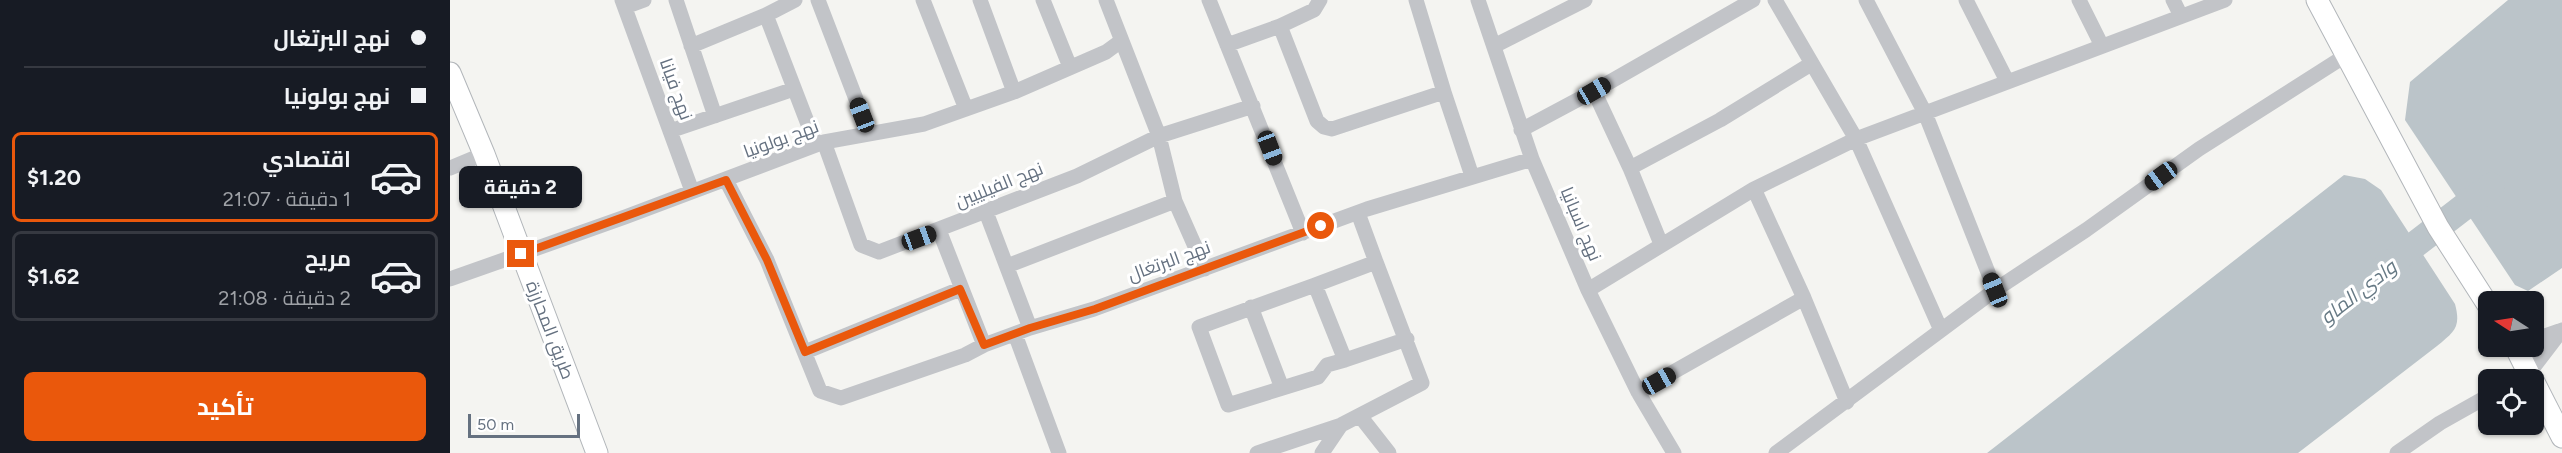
<!DOCTYPE html>
<html lang="ar">
<meta charset="utf-8">
<style>
:root{--surface:#171b24;--page:#20242c;--text:#f1f3f6;--muted:#9ea1a6;--line:#363941;--accent:#ea580c}
body{margin:0;font-family:Figtree,Cairo,sans-serif;background:var(--page);color:var(--text);direction:rtl;height:100vh;display:flex;flex-direction:column;font-size:22px;white-space:nowrap}
*{box-sizing:border-box;margin:0}
p{font-size:20px;color:var(--muted)}
.icon{flex:none;width:33px;height:33px;fill:none;stroke:currentColor;stroke-width:2;stroke-linecap:round;stroke-linejoin:round}
.map{position:relative;flex:1;overflow:hidden;direction:ltr}
.sheet{display:flex;flex-direction:column;background:var(--surface);width:450px}
.sheet>*{flex:none}
.top-card{display:grid;align-content:center;height:132px;padding:0 24px;background:var(--surface)}
.needle{width:39px;rotate:282deg}
.tools{position:absolute;left:2028px;top:291px;display:grid;gap:12px}
.tools a{display:grid;place-items:center;width:66px;height:66px;border-radius:9px;background:var(--surface);box-shadow:0 2px 4px #0004;font-size:30px}
.scale{position:absolute;left:18px;bottom:15px;width:112px;box-sizing:border-box;padding-left:6px;border:3px solid #657180;border-top:0;font-size:16px;line-height:21px;white-space:nowrap;color:#657180;-webkit-text-stroke:4px #fff;paint-order:stroke}
.end{position:absolute;width:27px;height:27px;margin:-14px;border:8px solid #ea580c;background:#fff;box-shadow:0 0 0 3px #fff}
.from{border-radius:50%}
.bubble{position:absolute;height:42px;border-radius:9px;background:var(--surface);box-shadow:0 2px 4px #0004;font-size:20px;font-weight:700;line-height:42px;text-align:center;direction:rtl}
.car{position:absolute;width:18px;height:36px;margin:-18px -9px;border-radius:8px;box-shadow:0 0 4px 2px #0007;background:linear-gradient(#222 24%,#8ab4d8 0 40%,#222 0 76%,#8ab4d8 0 86%,#222 0)}
.top-card b{display:flex;align-items:center;gap:21px;height:57px;font-size:22px}
.top-card b+b{border-top:2px solid var(--line)}
.top-card i{width:15px;height:15px;background:var(--text)}
ul{padding:0;list-style:none}
li{display:flex;align-items:center;gap:18px;height:90px;margin:0 12px 9px;padding:0 12px;border:3px solid var(--line);border-radius:9px}
li div{flex:1}
li b{display:block;font-size:22px}
li em{font-style:normal;font-weight:700}
li.selected{border-color:var(--accent)}
li>.icon{width:54px;height:54px;stroke-width:1.5}
.action{display:flex;gap:12px;margin-top:auto;padding:12px 24px}
.action a{flex:1;height:69px;border-radius:9px;background:var(--accent);color:#fff;font-size:24px;font-weight:700;line-height:69px;text-align:center}
main{display:flex;flex:1;min-height:0}
.map>svg:first-child{display:block}
</style>
<main>
<div class="map">
<svg width="2112" height="453" viewBox="0 0 2112 453">
<rect width="100%" height="100%" fill="#f4f4f1"/>
<path fill="#bbc4c9" d="M 2058,0 L 2112,0 L 2112,268 L 2078,291 L 2065,285 L 1955,120 L 1960,82 Z
M 1894,175 L 1915,179 L 1931,190 L 2005,304 C 2011,327 2005,331 1987,346 L 1848,453 L 1537,453 Z"/>
<g fill="none" stroke-linecap="round" stroke-linejoin="round">
<path stroke="#bbc4c9" stroke-width="27" d="M 1936,267 L 2041,186"/>
<defs>
<path id="secondary" d="M 1867,0 L 1988,227 L 2038,305
M 0,73 L 34,154 L 147,453
M 2065,346 L 2082,380
M 2084,382 L 2112,437"/>
</defs>
<use href="#secondary" stroke="#b2b6ba" stroke-width="23"/>
<path stroke="#c2c4c8" stroke-width="15" d="M 172,0 L 242,191
M 226,0 L 265,116
M 345,0 L 316,15 L 366,145
M 368,0 L 419,133
M 473,0 L 516,109
M 530,0 L 564,92
M 593,0 L 620,67
M 656,0 L 709,136 L 725,201 L 755,269
M 759,0 L 853,233
M 966,0 L 994,92
M 1028,0 L 1082,159 L 1138,290 L 1188,392 L 1224,453
M 1325,0 L 1406,139 L 1490,328
M 1416,0 L 1475,113 L 1545,290
M 1516,0 L 1557,81
M 1629,0 L 1652,46
M 1723,0 L 1731,16
M 175,7 L 194,0
M 830,26 L 864,10 L 870,0
M 777,45 L 830,26 L 867,121 L 874,127 L 882,129 L 994,92 L 1022,176
M 241,46 L 316,15
M 1044,46 L 1135,0
M 1144,91 L 1180,168 L 1211,244
M 1071,130 L 1144,91 L 1303,0
M 220,131 L 344,89
M 374,142 L 411,245 L 429,252 L 627,176 L 709,136 L 803,106
M 0,168 L 34,154
M 1180,168 L 1270,120 L 1361,64
M 276,180 L 317,260 L 370,391 L 391,398 L 515,355 L 534,345 L 580,328 L 644,309 L 917,209 L 1082,159
M 1304,189 L 1354,298 L 1397,402
M 536,212 L 580,328
M 908,213 L 926,262
M 489,230 L 534,345
M 557,266 L 725,201
M 0,279 L 175,217 L 374,142 L 474,124 L 564,92 L 656,52 L 671,41
M 865,285 L 749,327 L 778,405 L 868,377 L 877,365 L 895,360
M 1138,290 L 1304,189 L 1406,139 L 1775,0
M 801,307 L 832,388
M 565,334 L 609,453
M 2084,340 L 2109,331
M 355,352 L 510,289
M 2067,380 L 2079,373 L 2112,330
M 1188,392 L 1354,298
M 910,416 L 939,453
M 807,453 L 891,425 L 972,383 L 926,262 L 865,285 L 895,360 L 957,339
M 872,453 L 891,425
M 1326,453 L 1545,290 L 1636,230 L 1749,149 L 1895,56
M 1947,453 L 1990,423 L 2038,396"/>
<use href="#secondary" stroke="#fff" stroke-width="21"/>
</g>
<g fill="none" stroke-linecap="round" stroke-linejoin="round">
<path stroke="#ea580c" stroke-width="8" d="M 71,254 L 276,180 L 317,260 L 355,352 L 510,289 L 534,345 L 580,328 L 645,309 L 871,226"/>
</g>
<g text-anchor="middle" dominant-baseline="central" stroke-width="6" stroke-linejoin="round" paint-order="stroke">
<g font-size="18" fill="#657180" stroke="#fff">
<text transform="translate(226 89) rotate(70)">نهج فيانا</text>
<text transform="translate(331 139) rotate(-20)">نهج بولونيا</text>
<text transform="translate(549 185) rotate(-22)">نهج الفيليبين</text>
<text transform="translate(1131 224) rotate(67)">نهج اسبانيا</text>
<text transform="translate(719 261) rotate(-20)">نهج البرتغال</text>
<text transform="translate(100 330) rotate(69)">طريق المحارزة</text>
</g>
<g font-size="20" font-style="italic" fill="#667984" stroke="#fff">
<text transform="translate(1908 292) rotate(-38)">وادي الماو</text>
</g>
</g>
</svg>
<div class="tools">
<a><svg class="needle" viewBox="-14 -14 28 28"><path d="M0-13l5 13h-10z" fill="#e53935"/><path d="M0 13l5-13h-10z" fill="#9ea1a6"/></svg></a>
<a><svg class="icon" aria-label="locate" viewBox="0 0 24 24"><circle cx="12" cy="12" r="6"/><path d="M12 2v4M12 18v4M2 12h4M18 12h4"/></svg></a>
</div>
<div class="scale">50 m</div>
<i class="end from" style="left:871px;top:226px"></i>
<i class="end" style="left:71px;top:254px"></i>
<div class="bubble" style="left:9px;top:166px;width:123px">2 دقيقة</div>
<i class="car" style="left:1144px;top:91px;rotate:60deg"></i>
<i class="car" style="left:412px;top:115px;rotate:339deg"></i>
<i class="car" style="left:820px;top:148px;rotate:159deg"></i>
<i class="car" style="left:1711px;top:176px;rotate:234deg"></i>
<i class="car" style="left:469px;top:238px;rotate:70deg"></i>
<i class="car" style="left:1545px;top:290px;rotate:338deg"></i>
<i class="car" style="left:1209px;top:381px;rotate:61deg"></i>
</div>
<section class="sheet">
<div class="top-card">
<b><i class="from"></i>نهج البرتغال</b>
<b><i></i>نهج بولونيا</b>
</div>
<ul>
<li class="selected"><svg class="icon" aria-label="car" viewBox="0 0 24 24"><path d="M5 17H2v-5l4-1 3-4h7l3 4 3 1v5h-3M9 17h6M6 11h13"/><circle cx="7" cy="17" r="2"/><circle cx="17" cy="17" r="2"/></svg><div><b>اقتصادي</b><p>1 دقيقة · 21:07</p></div><em>$1.20</em></li>
<li><svg class="icon" aria-label="car" viewBox="0 0 24 24"><path d="M5 17H2v-5l4-1 3-4h7l3 4 3 1v5h-3M9 17h6M6 11h13"/><circle cx="7" cy="17" r="2"/><circle cx="17" cy="17" r="2"/></svg><div><b>مريح</b><p>2 دقيقة · 21:08</p></div><em>$1.62</em></li>
</ul>
<div class="action"><a>تأكيد</a></div>
</section>
</main>
